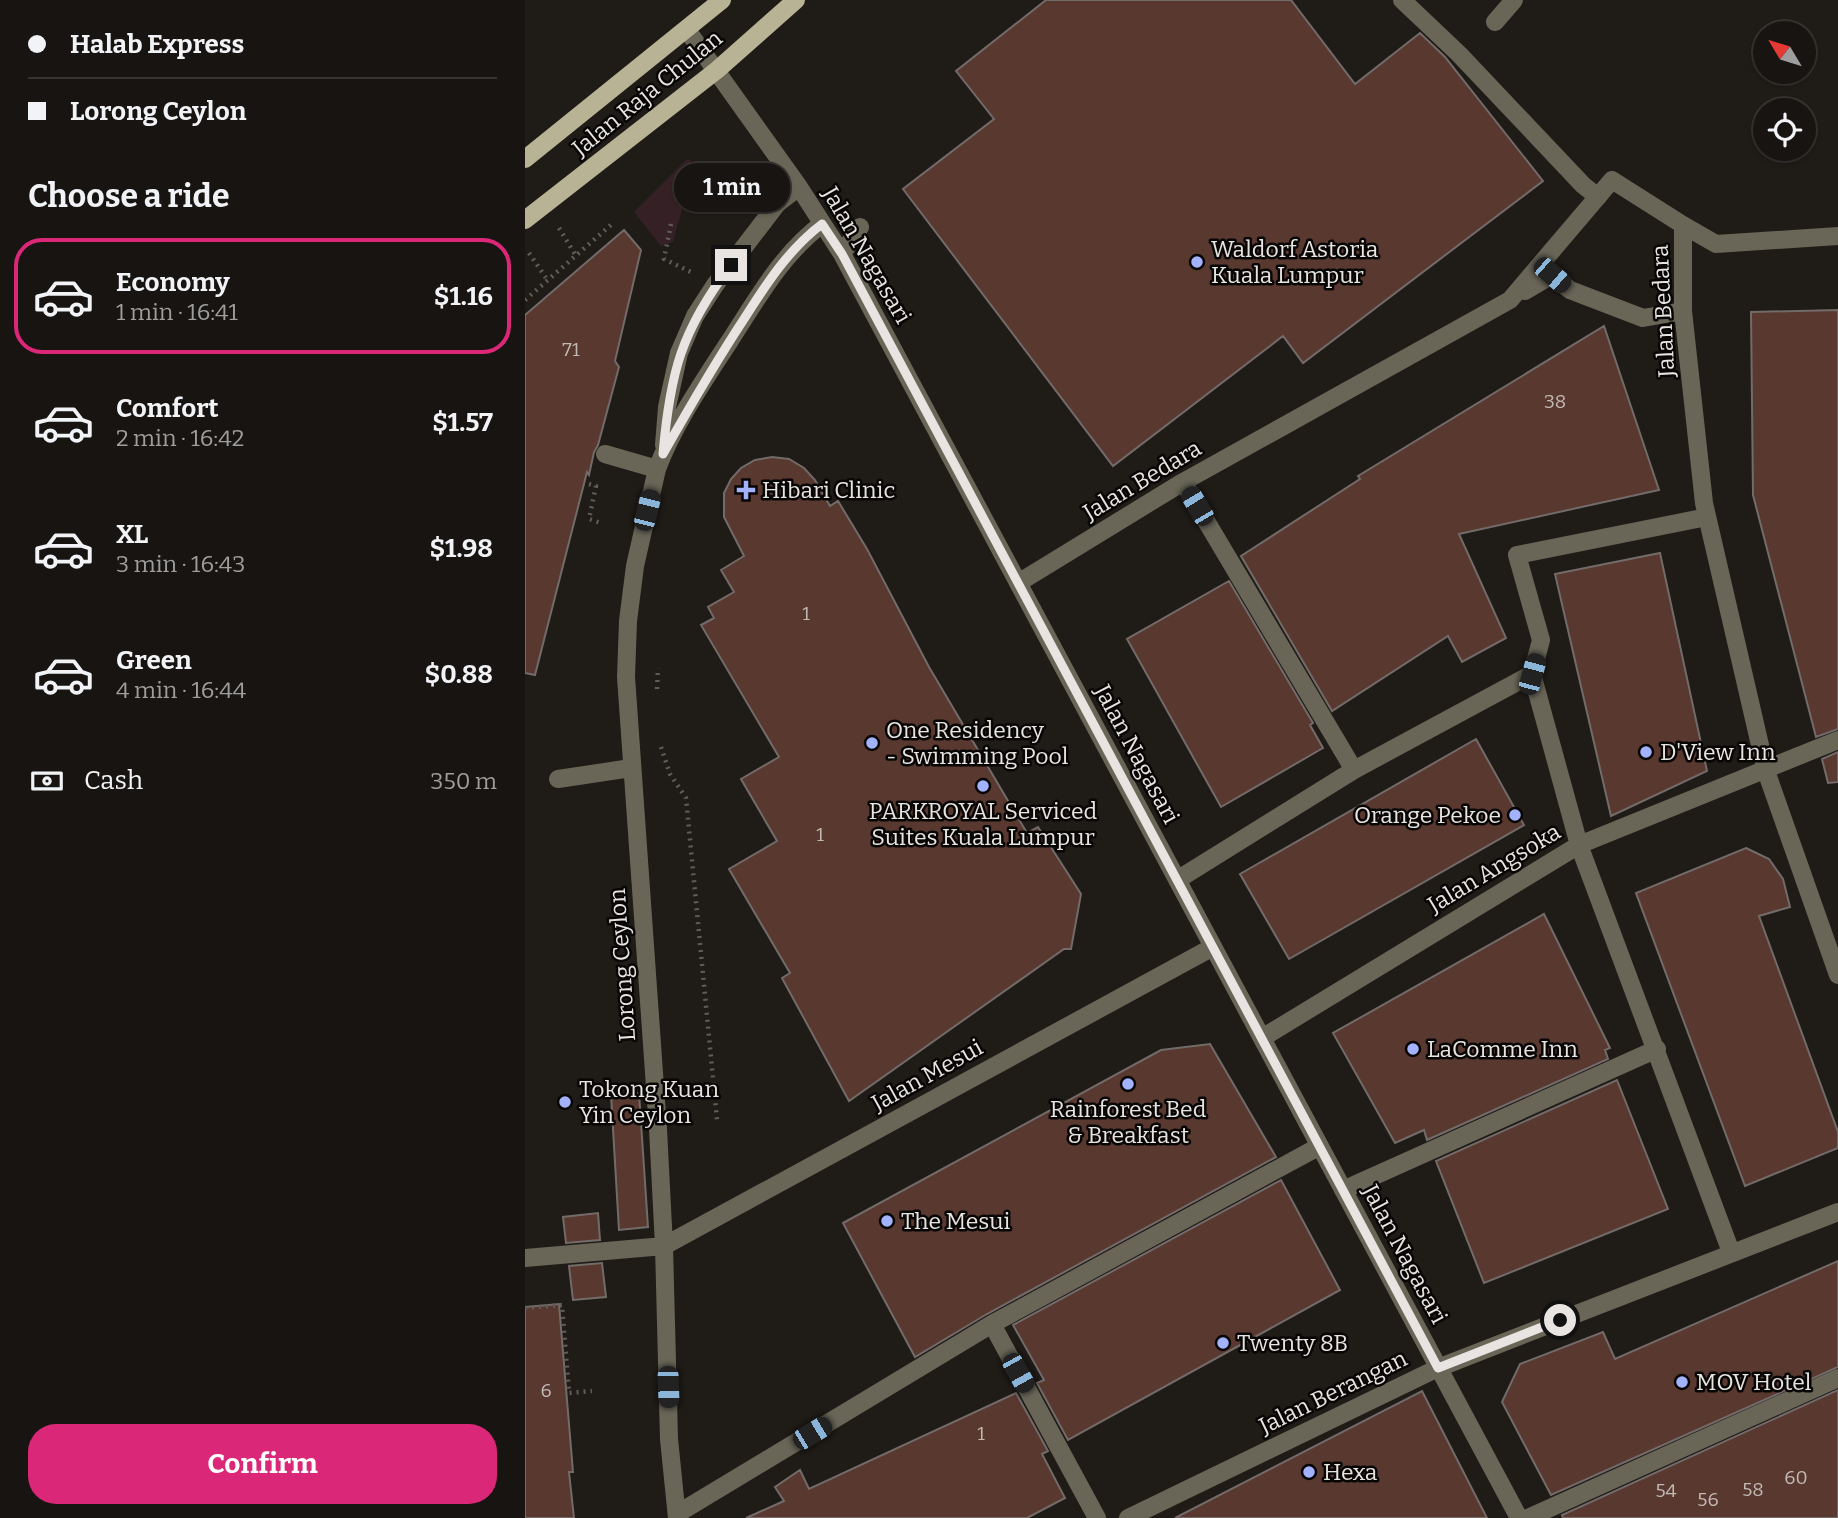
<!DOCTYPE html>
<meta charset="utf-8">
<style>
:root{--surface:#171411;--page:#24211f;--text:#f1f3f6;--muted:#9e9e9f;--line:#363331;--accent:#db2777}
body{margin:0;font-family:Bitter,serif;background:var(--page);color:var(--text);height:100vh;display:flex;flex-direction:column;font-size:26px;white-space:nowrap}
*{box-sizing:border-box;margin:0}
p{font-size:23px;color:var(--muted)}
.icon{flex:none;width:38px;height:38px;fill:none;stroke:currentColor;stroke-width:2;stroke-linecap:round;stroke-linejoin:round}
.map{position:relative;flex:1;overflow:hidden}
.side{display:flex;flex-direction:column;background:var(--surface);width:525px}
.side>*{flex:none}
.guide{display:grid;align-content:center;height:154px;padding:0 28px;background:var(--surface)}
.needle{width:46px;rotate:308deg}
.buttons{position:absolute;left:1228px;top:21px;display:grid;gap:14px}
.buttons a{display:grid;place-items:center;width:63px;height:63px;border-radius:50%;background:var(--surface);box-shadow:0 2px 5px #0004,0 0 0 2px var(--line);font-size:35px}
.end{position:absolute;width:32px;height:32px;margin:-16px;border:9px solid #e7e4e1;background:#111;box-shadow:0 0 0 4px #111}
.from{border-radius:50%}
.bubble{position:absolute;height:49px;border-radius:24px;background:var(--surface);box-shadow:0 2px 5px #0004,0 0 0 2px var(--line);font-size:23px;font-weight:700;line-height:49px;text-align:center}
.car{position:absolute;width:21px;height:42px;margin:-21px -10px;border-radius:9px;box-shadow:0 0 5px 2px #0007;background:linear-gradient(#222 24%,#8ab4d8 0 40%,#222 0 76%,#8ab4d8 0 86%,#222 0)}
.guide b{display:flex;align-items:center;gap:24px;height:66px;font-size:26px}
.guide b+b{border-top:2px solid var(--line)}
.guide i{width:18px;height:18px;background:var(--text)}
ul{padding:0;list-style:none}
li{display:flex;align-items:center;gap:21px;height:116px;margin:0 14px 10px;padding:0 14px;border:4px solid transparent;border-radius:28px}
li div{flex:1}
li b{display:block;font-size:26px}
li em{font-style:normal;font-weight:700}
li.on{border-color:var(--accent)}
li>.icon{width:63px;height:63px;stroke-width:1.5}
h2{padding:0 28px;font-size:32px;line-height:84px}
.pay{display:flex;align-items:center;gap:18px;height:77px;padding:0 28px;font-size:26px}
.pay p{margin-inline-start:auto}
.cta{display:flex;gap:14px;margin-top:auto;padding:14px 28px}
.cta a{flex:1;height:80px;border-radius:28px;background:var(--accent);color:#fff;font-size:28px;font-weight:700;line-height:80px;text-align:center}
main{display:flex;flex:1;min-height:0}
.map>svg:first-child{display:block}
</style>
<main>
<section class="side">
<div class="guide">
<b><i class="from"></i>Halab Express</b>
<b><i></i>Lorong Ceylon</b>
</div>
<h2>Choose a ride</h2>
<ul>
<li class="on"><svg class="icon" aria-label="car" viewBox="0 0 24 24"><path d="M5 17H2v-5l4-1 3-4h7l3 4 3 1v5h-3M9 17h6M6 11h13"/><circle cx="7" cy="17" r="2"/><circle cx="17" cy="17" r="2"/></svg><div><b>Economy</b><p>1 min · 16:41</p></div><em>$1.16</em></li>
<li><svg class="icon" aria-label="car" viewBox="0 0 24 24"><path d="M5 17H2v-5l4-1 3-4h7l3 4 3 1v5h-3M9 17h6M6 11h13"/><circle cx="7" cy="17" r="2"/><circle cx="17" cy="17" r="2"/></svg><div><b>Comfort</b><p>2 min · 16:42</p></div><em>$1.57</em></li>
<li><svg class="icon" aria-label="car" viewBox="0 0 24 24"><path d="M5 17H2v-5l4-1 3-4h7l3 4 3 1v5h-3M9 17h6M6 11h13"/><circle cx="7" cy="17" r="2"/><circle cx="17" cy="17" r="2"/></svg><div><b>XL</b><p>3 min · 16:43</p></div><em>$1.98</em></li>
<li><svg class="icon" aria-label="car" viewBox="0 0 24 24"><path d="M5 17H2v-5l4-1 3-4h7l3 4 3 1v5h-3M9 17h6M6 11h13"/><circle cx="7" cy="17" r="2"/><circle cx="17" cy="17" r="2"/></svg><div><b>Green</b><p>4 min · 16:44</p></div><em>$0.88</em></li>
</ul>
<div class="pay"><svg class="icon" aria-label="cash" viewBox="0 0 24 24"><path d="M3 7h18v10H3z"/><circle cx="12" cy="12" r="2"/></svg>Cash<p>350 m</p></div>
<div class="cta"><a>Confirm</a></div>
</section>
<div class="map">
<svg width="1313" height="1518" viewBox="0 0 1313 1518">
<rect width="100%" height="100%" fill="#1f1b17"/>
<path fill="#352125" d="M 161,160 L 165,160 L 169,166 L 148,242 L 136,246 L 109,212 Z"/>
<path fill="#58382f" stroke="#736b69" stroke-width="2" d="M 521,0 L 766,0 L 830,84 L 895,33 L 920,57 L 1018,181 L 778,363 L 758,336 L 588,466 L 378,189 L 469,119 L 431,71 Z
M 99,230 L 116,250 L 90,361 L 94,367 L 73,445 L 69,452 L 64,475 L 62,472 L 10,675 L 0,673 L 0,315 Z
M 1313,310 L 1313,729 L 1291,737 L 1228,495 L 1226,312 Z
M 1079,326 L 1134,490 L 934,534 L 981,638 L 937,662 L 923,636 L 807,711 L 716,556 L 835,479 L 833,476 Z
M 247,457 L 264,459 L 279,468 L 290,480 L 305,506 L 313,501 L 342,549 L 404,667 L 502,833 L 513,827 L 556,894 L 546,949 L 539,949 L 324,1101 L 257,978 L 265,973 L 204,869 L 252,841 L 216,779 L 254,757 L 176,625 L 189,618 L 183,607 L 209,592 L 196,570 L 219,556 L 199,517 L 199,493 L 206,479 L 216,468 L 230,460 Z
M 1135,553 L 1182,771 L 1086,816 L 1030,574 Z
M 704,581 L 788,723 L 785,725 L 798,748 L 696,807 L 602,639 Z
M 951,739 L 999,825 L 764,959 L 715,874 Z
M 1313,752 L 1313,782 L 1303,783 L 1297,759 Z
M 1221,848 L 1244,859 L 1258,879 L 1265,907 L 1234,916 L 1313,1132 L 1313,1148 L 1220,1186 L 1111,893 Z
M 1019,914 L 1085,1048 L 1080,1050 L 1083,1059 L 902,1140 L 899,1130 L 870,1143 L 808,1033 Z
M 685,1044 L 751,1157 L 462,1314 L 390,1357 L 318,1223 L 636,1050 Z
M 1092,1080 L 1143,1209 L 959,1283 L 911,1161 Z
M 114,1093 L 123,1227 L 94,1230 L 86,1095 Z
M 756,1180 L 815,1290 L 543,1440 L 512,1383 L 519,1380 L 488,1325 Z
M 73,1213 L 75,1240 L 41,1243 L 38,1217 Z
M 1313,1261 L 1313,1367 L 1026,1495 L 977,1402 L 995,1364 L 1078,1332 L 1090,1359 Z
M 77,1263 L 81,1297 L 48,1300 L 44,1266 Z
M 34,1304 L 48,1472 L 44,1472 L 49,1518 L 0,1518 L 0,1307 Z
M 1313,1390 L 1313,1518 L 1038,1518 L 1037,1515 Z
M 897,1391 L 962,1518 L 650,1518 Z
M 491,1393 L 523,1451 L 517,1454 L 540,1498 L 502,1518 L 221,1518 L 259,1501 L 250,1487 L 275,1470 L 284,1489 Z"/>
<g fill="none" stroke-linecap="round" stroke-linejoin="round">
<path stroke="#605c58" stroke-width="4.5" stroke-dasharray="2 5" stroke-linecap="butt" d="M 146,224 L 139,259 L 168,273
M 34,228 L 51,256
M 4,253 L 23,281
M 0,300 L 87,224
M 64,484 L 71,486 L 64,519 L 76,523
M 132,689 L 133,668
M 136,747 L 145,774 L 161,798 L 192,1120
M 0,1308 L 37,1305 L 44,1393 L 67,1391"/>
<path stroke="#696658" stroke-width="18" d="M 877,0 L 934,54 L 1058,185 L 1073,197
M 970,22 L 989,0
M 162,30 L 274,187 L 317,254 L 994,1518
M 1158,225 L 1158,311 L 1179,503 L 1241,771 L 1313,975
M 317,254 L 335,227
M 1000,291 L 1027,275 L 1045,290 L 1118,318 L 1158,311
M 139,445 L 142,407 L 154,353 L 170,316 L 190,285 L 252,204 L 274,187
M 80,454 L 132,469
M 658,482 L 829,770
M 493,583 L 658,482 L 985,300 L 1087,180 L 1158,225 L 1191,244 L 1313,236
M 1007,674 L 1016,640 L 992,555 L 1182,517
M 33,779 L 106,768
M 652,880 L 829,770 L 1007,674 L 1054,845 L 1206,1252
M 737,1038 L 1054,845 L 1313,740
M 818,1190 L 1132,1049
M 0,1258 L 139,1246 L 688,947
M 467,1324 L 572,1518
M 152,1514 L 467,1324 L 795,1146
M 152,1518 L 144,1439 L 139,1246 L 133,1129 L 101,677 L 103,621 L 110,566 L 132,469 C 149,424 178,382 204,342 C 232,299 256,255 297,224
M 603,1518 L 913,1368 L 1313,1212
M 1003,1518 L 1313,1378"/>
<path stroke="#b9b395" stroke-width="18" d="M 0,159 L 197,0
M 0,220 L 192,70 L 271,0"/>
</g>
<g fill="none" stroke-linecap="round" stroke-linejoin="round">
<path stroke="#e7e4e1" stroke-width="9" d="M 206,265 C 156,331 145,373 138,454 C 164,408 190,363 219,319 C 242,283 263,250 297,224 L 317,254 L 913,1368 L 1035,1320"/>
</g>
<g fill="#a2b2fd" stroke="#080605" stroke-width="2.5">
<circle cx="672" cy="262" r="7"/>
<path d="M217.5 479.5h7v7h7v7h-7v7h-7v-7h-7v-7h7z"/>
<circle cx="347" cy="743" r="7"/>
<circle cx="1121" cy="752" r="7"/>
<circle cx="458" cy="786" r="7"/>
<circle cx="990" cy="815" r="7"/>
<circle cx="888" cy="1049" r="7"/>
<circle cx="603" cy="1084" r="7"/>
<circle cx="40" cy="1102" r="7"/>
<circle cx="362" cy="1221" r="7"/>
<circle cx="698" cy="1343" r="7"/>
<circle cx="1157" cy="1382" r="7"/>
<circle cx="784" cy="1472" r="7"/>
</g>
<g text-anchor="middle" dominant-baseline="central" stroke-width="5" stroke-linejoin="round" paint-order="stroke">
<g font-size="19" fill="#c3b9b4">
<text x="46" y="349">71</text>
<text x="1030" y="401">38</text>
<text x="281" y="613">1</text>
<text x="295" y="834">1</text>
<text x="21" y="1390">6</text>
<text x="456" y="1433">1</text>
<text x="1271" y="1477">60</text>
<text x="1228" y="1489">58</text>
<text x="1141" y="1490">54</text>
<text x="1183" y="1499">56</text>
</g>
<g font-size="23" fill="#e7e4e1" stroke="#080605">
<text transform="translate(122 93) rotate(-39)">Jalan Raja Chulan</text>
<text transform="translate(342 255) rotate(60)">Jalan Nagasari</text>
<text transform="translate(1138 311) rotate(-93)">Jalan Bedara</text>
<text transform="translate(617 480) rotate(-31)">Jalan Bedara</text>
<text transform="translate(612 754) rotate(62)">Jalan Nagasari</text>
<text transform="translate(969 868) rotate(-31)">Jalan Angsoka</text>
<text transform="translate(97 965) rotate(-94)">Lorong Ceylon</text>
<text transform="translate(402 1075) rotate(-29)">Jalan Mesui</text>
<text transform="translate(880 1254) rotate(62)">Jalan Nagasari</text>
<text transform="translate(808 1392) rotate(-26)">Jalan Berangan</text>
</g>
<g font-size="23" fill="#e7e4e1" stroke="#080605" text-anchor="start">
<text x="686" y="249">Waldorf Astoria<tspan x="686" dy="26">Kuala Lumpur</tspan></text>
<text x="237" y="490">Hibari Clinic</text>
<text x="361" y="730">One Residency<tspan x="361" dy="26">- Swimming Pool</tspan></text>
<text x="1135" y="752">D'View Inn</text>
<text x="458" y="811" text-anchor="middle">PARKROYAL Serviced<tspan x="458" dy="26">Suites Kuala Lumpur</tspan></text>
<text x="976" y="815" text-anchor="end">Orange Pekoe</text>
<text x="902" y="1049">LaComme Inn</text>
<text x="54" y="1089">Tokong Kuan<tspan x="54" dy="26">Yin Ceylon</tspan></text>
<text x="603" y="1109" text-anchor="middle">Rainforest Bed<tspan x="603" dy="26">&amp; Breakfast</tspan></text>
<text x="376" y="1221">The Mesui</text>
<text x="712" y="1343">Twenty 8B</text>
<text x="1171" y="1382">MOV Hotel</text>
<text x="798" y="1472">Hexa</text>
</g>
</g>
</svg>
<div class="buttons">
<a><svg class="needle" viewBox="-14 -14 28 28"><path d="M0-13l5 13h-10z" fill="#e53935"/><path d="M0 13l5-13h-10z" fill="#9e9e9f"/></svg></a>
<a><svg class="icon" aria-label="locate" viewBox="0 0 24 24"><circle cx="12" cy="12" r="6"/><path d="M12 2v4M12 18v4M2 12h4M18 12h4"/></svg></a>
</div>
<i class="end from" style="left:1035px;top:1320px"></i>
<i class="end" style="left:206px;top:265px"></i>
<div class="bubble" style="left:149px;top:163px;width:116px">1 min</div>
<i class="car" style="left:1027px;top:275px;rotate:131deg"></i>
<i class="car" style="left:672px;top:506px;rotate:329deg"></i>
<i class="car" style="left:122px;top:510px;rotate:14deg"></i>
<i class="car" style="left:1007px;top:674px;rotate:15deg"></i>
<i class="car" style="left:493px;top:1373px;rotate:151deg"></i>
<i class="car" style="left:143px;top:1387px;rotate:178deg"></i>
<i class="car" style="left:287px;top:1433px;rotate:59deg"></i>
</div>
</main>
